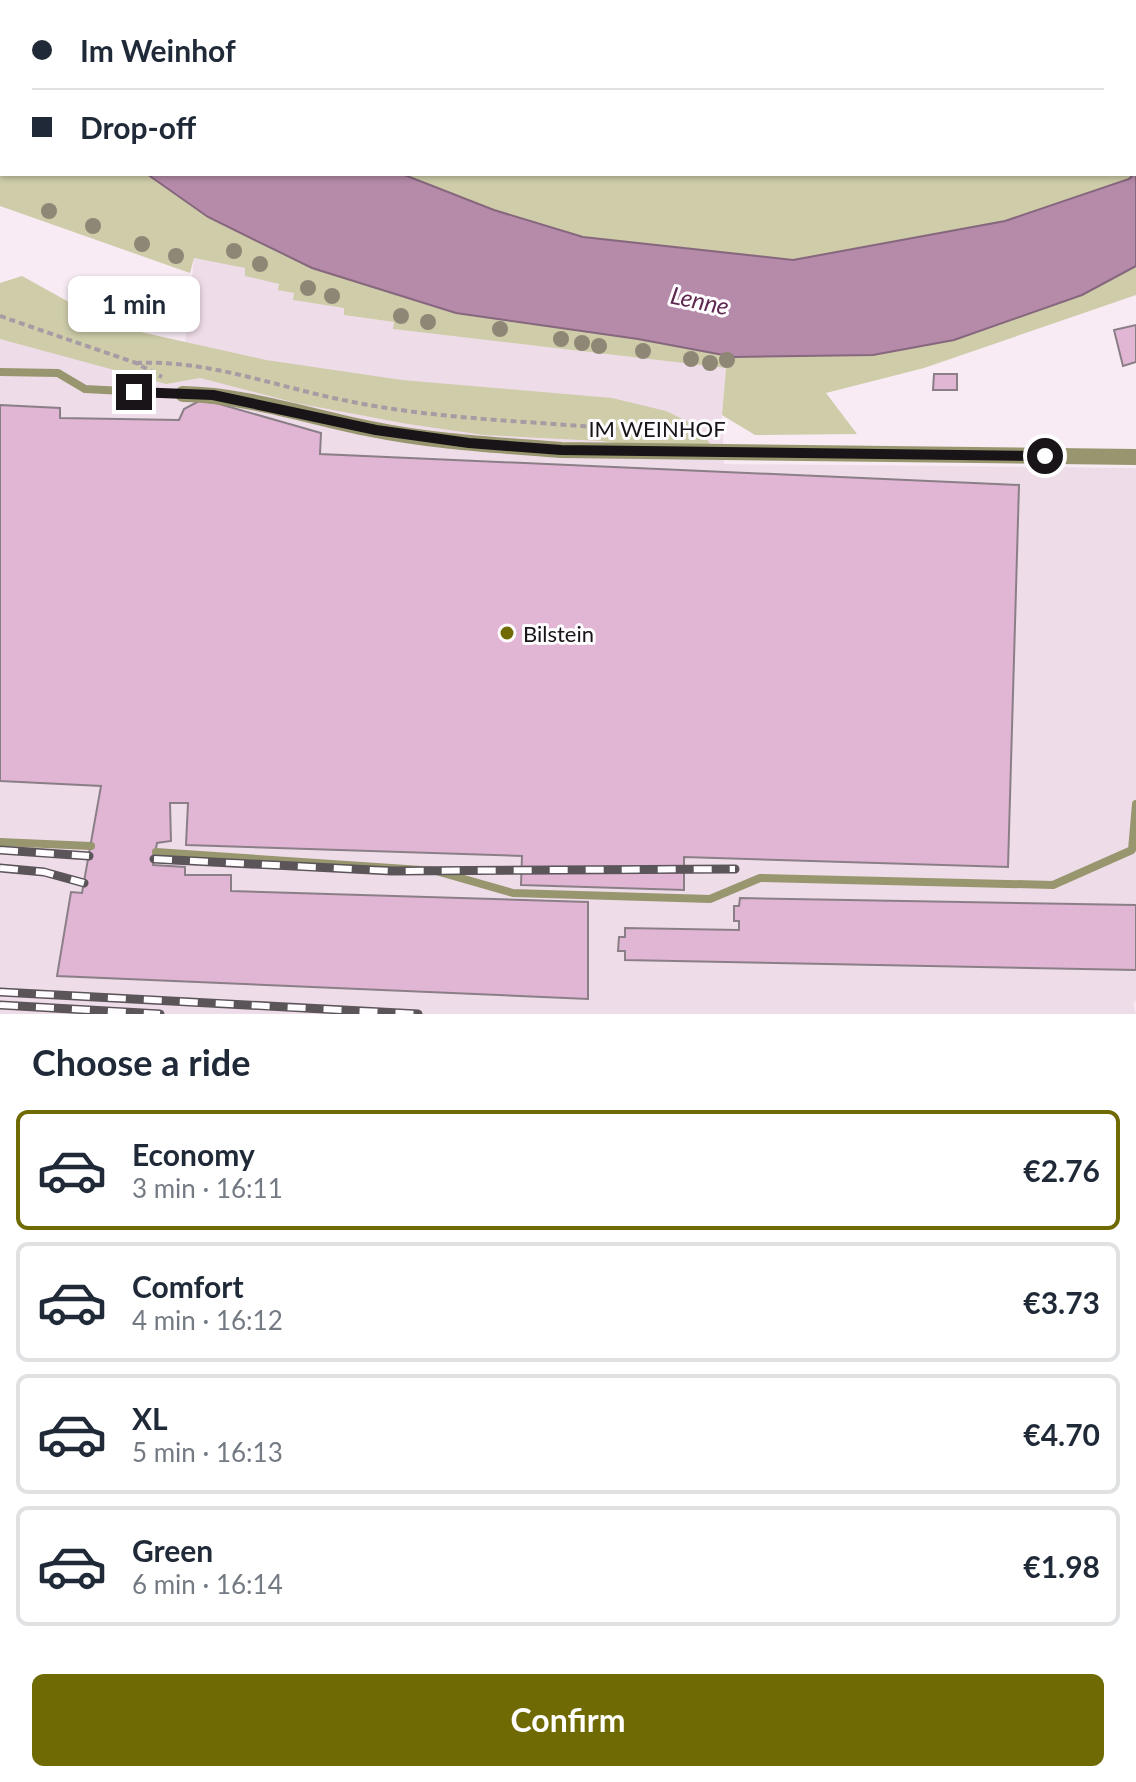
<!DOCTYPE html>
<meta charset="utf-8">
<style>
:root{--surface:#fff;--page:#f6f6f7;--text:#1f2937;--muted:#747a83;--line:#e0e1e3;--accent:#706a04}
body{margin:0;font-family:Lato,sans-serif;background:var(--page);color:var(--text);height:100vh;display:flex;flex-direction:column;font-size:30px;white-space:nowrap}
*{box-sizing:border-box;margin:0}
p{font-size:26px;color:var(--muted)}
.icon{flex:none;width:44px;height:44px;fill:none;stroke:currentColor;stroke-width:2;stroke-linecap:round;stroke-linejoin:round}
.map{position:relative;height:1014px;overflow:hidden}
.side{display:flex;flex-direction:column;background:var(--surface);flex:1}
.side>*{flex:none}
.guide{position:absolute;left:0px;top:0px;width:1136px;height:176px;box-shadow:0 2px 6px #0004;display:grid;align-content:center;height:176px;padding:0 32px;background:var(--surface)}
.end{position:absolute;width:36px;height:36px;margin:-18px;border:10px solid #181417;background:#fff;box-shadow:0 0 0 4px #fff}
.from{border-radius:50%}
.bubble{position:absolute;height:56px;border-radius:12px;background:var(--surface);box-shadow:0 2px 6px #0004;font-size:26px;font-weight:700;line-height:56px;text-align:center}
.guide b{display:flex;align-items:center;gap:28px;height:76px;font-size:30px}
.guide b+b{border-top:2px solid var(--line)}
.guide i{width:20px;height:20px;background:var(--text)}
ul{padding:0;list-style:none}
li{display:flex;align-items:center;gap:24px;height:120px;margin:0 16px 12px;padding:0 16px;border:4px solid var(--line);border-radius:12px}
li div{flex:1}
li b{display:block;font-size:30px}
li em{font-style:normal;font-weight:700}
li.on{border-color:var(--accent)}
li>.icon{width:72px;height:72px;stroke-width:1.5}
h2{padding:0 32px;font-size:36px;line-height:96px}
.button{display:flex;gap:16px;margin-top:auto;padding:16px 32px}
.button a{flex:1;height:92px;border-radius:12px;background:var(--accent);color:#fff;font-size:32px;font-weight:700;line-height:92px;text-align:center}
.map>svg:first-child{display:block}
</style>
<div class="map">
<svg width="1136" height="1014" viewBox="0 0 1136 1014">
<rect width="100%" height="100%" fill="#f8ebf4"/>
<path fill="#efdce9" d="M 194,258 L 246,268 L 294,293 L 293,300 L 345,308 L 344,315 L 394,322 L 394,329 L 726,368 L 722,415 L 724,464 L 1136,468 L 1136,1001 L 1133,1003 L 1136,1014 L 0,1014 L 0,318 L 181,381 Z"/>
<path fill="#cecca9" d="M 84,0 L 653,0 L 653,2 L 87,2 Z
M 898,0 L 1136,0 L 1136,172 L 1129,179 L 1005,221 L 793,260 L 583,237 L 494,210 L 402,174 L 1134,174 L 1134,2 Z
M 0,87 L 2,174 L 147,174 L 208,217 L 312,268 L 457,313 L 638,339 L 734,357 L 1018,314 L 1082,294 L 1136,266 L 1136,295 L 924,368 L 826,393 L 857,434 L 755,435 L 722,415 L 726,368 L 393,329 L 394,322 L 344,315 L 344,308 L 293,300 L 294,293 L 278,290 L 279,284 L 245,276 L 245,268 L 194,258 L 190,273 L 0,206 Z
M 22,276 L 96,317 L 136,331 L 266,360 L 402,380 L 612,398 L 666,411 L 695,425 L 712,446 L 660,450 L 601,441 L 484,435 L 408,424 L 296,403 L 200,378 L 166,384 L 0,339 L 0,283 Z"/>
<path fill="#b58ba9" stroke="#86677d" stroke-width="2" d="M 1136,172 L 1136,266 L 1082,295 L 954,340 L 873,355 L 734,357 L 638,339 L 456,313 L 312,268 L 208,217 L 147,174 L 402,174 L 494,210 L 583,237 L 793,260 L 1005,221 L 1129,179 Z"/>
<path fill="#e1b5d4" stroke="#8b7f87" stroke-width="2" d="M 1136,325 L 1136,362 L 1123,366 L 1114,330 Z
M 934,374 L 957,374 L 957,390 L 933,390 Z
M 199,401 L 216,403 L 321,433 L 320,454 L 1019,485 L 1008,867 L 684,857 L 684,890 L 521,885 L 522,856 L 186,845 L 188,803 L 170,803 L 171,841 L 157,843 L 153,865 L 185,867 L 185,875 L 231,875 L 231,891 L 588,902 L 588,999 L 57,976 L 71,892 L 82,893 L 101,786 L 0,781 L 0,405 L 60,408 L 60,418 L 179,420 L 184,409 Z
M 740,898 L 1136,905 L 1136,970 L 625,960 L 625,951 L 618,951 L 619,937 L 625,937 L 625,928 L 739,930 L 739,921 L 734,921 L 734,906 L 739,906 Z"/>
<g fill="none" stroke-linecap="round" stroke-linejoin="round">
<path stroke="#a69ca3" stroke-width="4" stroke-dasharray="6 4" stroke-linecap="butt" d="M 406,0 L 412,2
M 1115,0 L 1116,2
M 1004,2 L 1004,0
M 1134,27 L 1136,28
M 0,316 L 136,363 L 162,377
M 136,363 C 209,359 282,389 353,402 C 443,420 536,421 628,430"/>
<path stroke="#98966e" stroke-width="8" d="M 785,0 L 785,2
M 0,372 L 58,373 L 85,389 L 183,394
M 0,842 L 91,846
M 156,852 L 436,871 L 513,893 L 710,899 L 760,878 L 1053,885 L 1132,850 L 1136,804"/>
<path stroke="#98966e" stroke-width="16" d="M 183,394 C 246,395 310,417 371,429 C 434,442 498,445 561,450 L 1136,457"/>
<defs>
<path id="rail" d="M 0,850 L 89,856
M 154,859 L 392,871 L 735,869
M 0,868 L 44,872 L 84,883
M 0,992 L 418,1014
M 0,1005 L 160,1014"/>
</defs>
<use href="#rail" stroke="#5b5459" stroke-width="9"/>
<use href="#rail" stroke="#fefcfe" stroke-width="6" stroke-dasharray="18" stroke-linecap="butt"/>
</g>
<g fill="#8e8776">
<circle cx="49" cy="211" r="8"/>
<circle cx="93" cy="226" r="8"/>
<circle cx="142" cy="244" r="8"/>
<circle cx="234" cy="251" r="8"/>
<circle cx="176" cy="256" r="8"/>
<circle cx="260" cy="264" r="8"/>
<circle cx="308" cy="288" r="8"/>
<circle cx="332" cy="296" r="8"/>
<circle cx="401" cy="316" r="8"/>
<circle cx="428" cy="322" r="8"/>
<circle cx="500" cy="329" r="8"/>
<circle cx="561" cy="339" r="8"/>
<circle cx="582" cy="343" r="8"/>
<circle cx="599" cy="346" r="8"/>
<circle cx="643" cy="351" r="8"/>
<circle cx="691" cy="359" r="8"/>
<circle cx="727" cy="360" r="8"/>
<circle cx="710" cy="363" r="8"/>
</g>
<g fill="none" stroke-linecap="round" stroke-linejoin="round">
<path stroke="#181417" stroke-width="10" d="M 134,392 L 213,395 L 376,430 L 469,443 L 561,450 L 1045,456"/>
</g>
<circle fill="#706a04" stroke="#fefcfe" stroke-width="3" cx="507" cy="633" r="8"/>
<g text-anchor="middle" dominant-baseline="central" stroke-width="6" stroke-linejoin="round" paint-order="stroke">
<g font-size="22" fill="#181417" stroke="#fefcfe">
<text x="657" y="428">IM WEINHOF</text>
</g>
<g font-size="22" fill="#181417" stroke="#fefcfe" text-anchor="start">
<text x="523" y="633">Bilstein</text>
</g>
<g font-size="24" font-style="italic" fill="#5d2750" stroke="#fefcfe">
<text transform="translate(700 300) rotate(12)">Lenne</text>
</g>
</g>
</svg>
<i class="end from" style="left:1045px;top:456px"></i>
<i class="end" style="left:134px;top:392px"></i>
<div class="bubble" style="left:68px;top:276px;width:132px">1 min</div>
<div class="guide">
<b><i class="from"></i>Im Weinhof</b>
<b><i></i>Drop-off</b>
</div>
</div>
<section class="side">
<h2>Choose a ride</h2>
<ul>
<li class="on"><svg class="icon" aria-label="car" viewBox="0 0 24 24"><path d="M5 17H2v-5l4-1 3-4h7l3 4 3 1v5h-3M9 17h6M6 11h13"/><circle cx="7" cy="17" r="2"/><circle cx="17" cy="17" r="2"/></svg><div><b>Economy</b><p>3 min · 16:11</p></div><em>€2.76</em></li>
<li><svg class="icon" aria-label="car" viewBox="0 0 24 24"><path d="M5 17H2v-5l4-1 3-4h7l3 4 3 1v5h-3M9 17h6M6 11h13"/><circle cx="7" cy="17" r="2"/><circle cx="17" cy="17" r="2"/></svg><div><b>Comfort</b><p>4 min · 16:12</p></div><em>€3.73</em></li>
<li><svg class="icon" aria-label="car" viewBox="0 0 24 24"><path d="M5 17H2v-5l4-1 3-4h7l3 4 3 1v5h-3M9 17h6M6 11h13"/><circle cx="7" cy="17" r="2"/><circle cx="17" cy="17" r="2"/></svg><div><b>XL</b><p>5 min · 16:13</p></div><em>€4.70</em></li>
<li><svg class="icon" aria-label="car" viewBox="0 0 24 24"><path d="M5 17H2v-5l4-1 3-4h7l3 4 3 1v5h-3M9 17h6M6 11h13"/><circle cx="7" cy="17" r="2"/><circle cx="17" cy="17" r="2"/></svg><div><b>Green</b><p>6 min · 16:14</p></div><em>€1.98</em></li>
</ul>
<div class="button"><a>Confirm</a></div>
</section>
